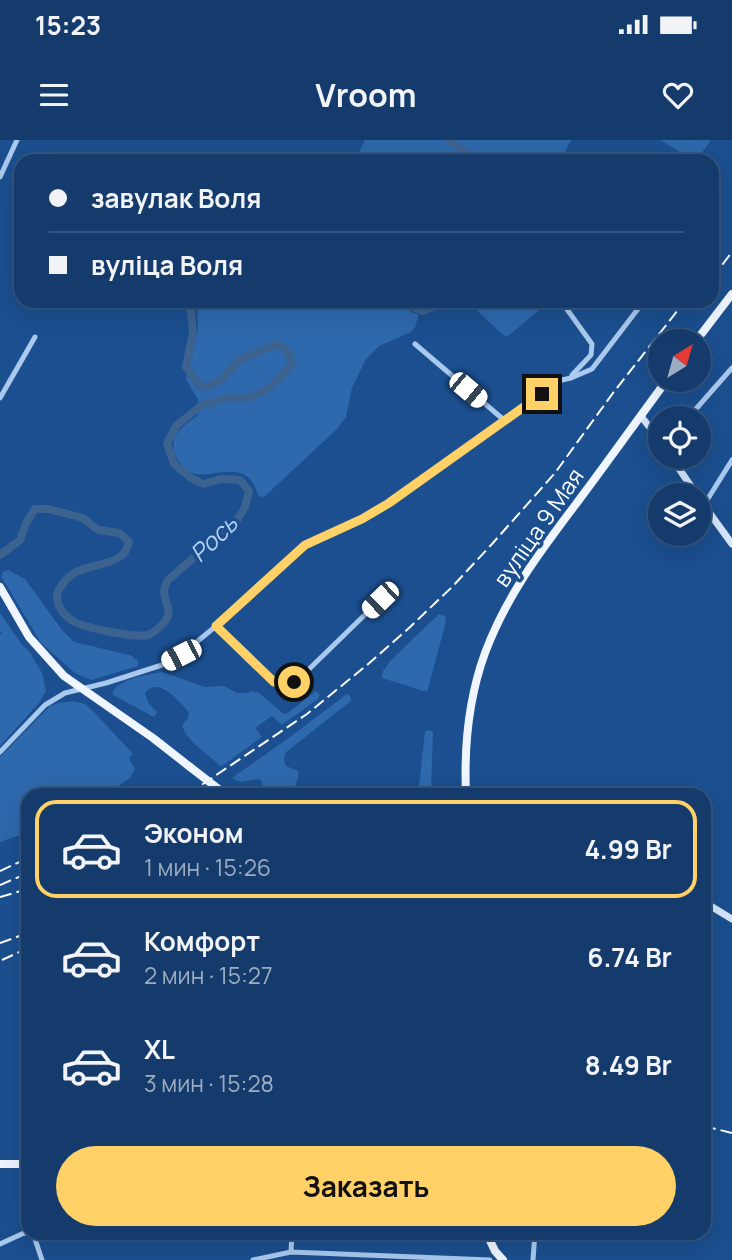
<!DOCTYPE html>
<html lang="ru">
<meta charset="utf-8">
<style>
:root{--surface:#143b6b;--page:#1d4271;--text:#f1f3f6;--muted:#9dadc1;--line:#33557e;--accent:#ffd166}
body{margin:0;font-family:Manrope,sans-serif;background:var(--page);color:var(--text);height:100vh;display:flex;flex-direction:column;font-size:26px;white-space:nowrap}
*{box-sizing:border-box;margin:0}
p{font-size:23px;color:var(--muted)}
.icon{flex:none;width:38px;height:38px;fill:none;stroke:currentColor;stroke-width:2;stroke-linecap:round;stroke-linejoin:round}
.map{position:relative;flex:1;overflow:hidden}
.drawer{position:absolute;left:21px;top:648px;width:690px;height:452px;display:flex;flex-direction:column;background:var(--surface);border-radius:21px;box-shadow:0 7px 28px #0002,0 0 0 2px var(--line)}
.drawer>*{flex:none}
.top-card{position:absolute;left:14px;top:14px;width:705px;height:154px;border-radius:21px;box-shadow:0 7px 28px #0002,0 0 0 2px var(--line);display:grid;align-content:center;height:154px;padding:0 35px;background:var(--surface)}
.needle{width:46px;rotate:37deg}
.fabs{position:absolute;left:648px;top:189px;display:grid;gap:14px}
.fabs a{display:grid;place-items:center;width:63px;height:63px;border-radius:50%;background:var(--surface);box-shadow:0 7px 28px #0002,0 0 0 2px var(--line);font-size:35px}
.end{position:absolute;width:32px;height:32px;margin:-16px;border:9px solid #ffd166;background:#111;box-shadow:0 0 0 4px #111}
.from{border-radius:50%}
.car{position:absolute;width:21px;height:42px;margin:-21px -10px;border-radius:9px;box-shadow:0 0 5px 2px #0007;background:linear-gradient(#fff 24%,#345 0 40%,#fff 0 76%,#345 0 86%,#fff 0)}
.top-card b{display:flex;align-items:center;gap:24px;height:66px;font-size:26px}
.top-card b+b{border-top:2px solid var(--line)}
.top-card i{width:18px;height:18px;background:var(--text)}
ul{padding:12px 0 0;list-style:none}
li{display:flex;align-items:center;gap:21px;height:98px;margin:0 14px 10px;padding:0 21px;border:4px solid transparent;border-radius:21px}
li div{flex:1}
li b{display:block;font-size:26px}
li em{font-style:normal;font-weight:700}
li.active{border-color:var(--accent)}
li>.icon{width:63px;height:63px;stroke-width:1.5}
.action{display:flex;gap:14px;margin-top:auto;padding:14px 35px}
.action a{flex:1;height:80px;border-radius:42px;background:var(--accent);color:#111;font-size:28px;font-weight:700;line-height:80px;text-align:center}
.status{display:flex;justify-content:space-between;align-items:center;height:49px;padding:0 35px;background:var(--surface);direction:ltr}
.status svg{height:19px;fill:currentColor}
header{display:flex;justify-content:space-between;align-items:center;height:91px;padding:0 35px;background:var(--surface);font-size:32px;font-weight:700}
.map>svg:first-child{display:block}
</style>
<div class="status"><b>15:23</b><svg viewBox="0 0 49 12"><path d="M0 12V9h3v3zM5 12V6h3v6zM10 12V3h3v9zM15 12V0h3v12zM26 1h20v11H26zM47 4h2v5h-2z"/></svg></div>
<header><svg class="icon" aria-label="menu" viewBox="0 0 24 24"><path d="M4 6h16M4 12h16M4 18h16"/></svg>Vroom<svg class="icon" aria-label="heart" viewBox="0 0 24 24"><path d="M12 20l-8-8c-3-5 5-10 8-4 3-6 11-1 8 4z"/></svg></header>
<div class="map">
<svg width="732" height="1120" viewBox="0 0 732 1120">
<rect width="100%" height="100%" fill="#1b4f8f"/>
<path fill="#2e69ad" d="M 365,0 L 571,0 L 560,21 L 355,21 Z
M 660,0 L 711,0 L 698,18 L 692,19 Z
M 197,161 L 287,161 L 302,170 L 324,161 L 398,161 L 410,171 L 419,175 L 415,187 L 409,193 L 379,206 L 366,219 L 352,248 L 346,277 L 337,289 L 264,357 L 259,356 C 256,350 253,341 248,337 C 224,320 192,354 175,314 C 168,295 186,284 198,275 L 198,260 L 186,239 L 198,189 Z
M 467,161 L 550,161 L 507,197 L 502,194 Z
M 8,430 L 25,439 L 62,490 L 74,502 L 130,515 L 138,521 L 138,526 L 91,540 L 75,533 L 41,503 L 1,436 L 3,432 Z
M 0,473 L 22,505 L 29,511 L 42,533 L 46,551 L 39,563 L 0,606 L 0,495 L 2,494 L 0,490 Z
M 439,474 L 445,476 L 446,482 L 427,552 L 382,538 L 383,531 L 391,520 Z
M 162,532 L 205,547 L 224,546 L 237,553 L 248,553 L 252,551 L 259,553 L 284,574 L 289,572 L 316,551 L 320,555 L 318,559 L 282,585 L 272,576 L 255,588 L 262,597 L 222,626 L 219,625 C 207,613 187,602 182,585 L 188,578 L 189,573 C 181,562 156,534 145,554 L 149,564 L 157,572 L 154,577 L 113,555 L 113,551 C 122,538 147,535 162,532 Z
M 347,554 L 350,556 L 351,561 L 286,612 L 284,620 L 286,626 L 298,631 C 300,639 293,646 294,654 L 264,654 L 262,642 L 259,639 L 240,642 L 232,638 L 290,597 Z
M 74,561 L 85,564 L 95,573 L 133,614 L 129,618 L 135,629 L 130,638 L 106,654 L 28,654 L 28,692 L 0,702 L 0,617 L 50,566 L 59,563 Z
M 428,590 L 433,592 L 431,654 L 423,654 L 419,646 L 425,592 Z"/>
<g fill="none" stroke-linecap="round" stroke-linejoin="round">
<path stroke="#3c6290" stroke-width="8" d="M 449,0 L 469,15 L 473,21
M 292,161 L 294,163 L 311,163 L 315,161
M 405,161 L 410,165 L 423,171 L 434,166 L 436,161
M 0,415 L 20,400 L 27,381 L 35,369 L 48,369 L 83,378 L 98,390 L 120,393 L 129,402 C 128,406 127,409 125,412 C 108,432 73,418 58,452 C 54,462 62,473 70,479 C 81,488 134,498 148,495 C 151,494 158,489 161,486 C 176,471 164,465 164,451 C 164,448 166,445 167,441 L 238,379 L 245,367 L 249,351 L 240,340 L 221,339 L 203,344 L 191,338 L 174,324 L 167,303 L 177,285 L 202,265 L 228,258 L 249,258 L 269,248 L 291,226 C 291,214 287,209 277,204 L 239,220 L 221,240 L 207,247 L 199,245 L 186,227 L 193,192 L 190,161"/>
<path stroke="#a9c9ee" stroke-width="5" d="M 0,37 L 17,0
M 561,161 L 592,204 L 591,215 L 572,235 L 571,238
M 415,204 L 504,280
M 0,258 L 35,197
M 688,278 L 732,228
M 704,365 L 732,320
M 216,486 L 274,542 L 286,545 L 303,535 L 380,460
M 0,612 L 45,565 L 65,553 L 106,543 L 162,525 L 181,515 L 216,486 L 305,405 L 362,379 L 389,363 L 562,240 L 571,238 L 592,229 L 644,161
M 0,1104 L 24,1093 L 30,1093 L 34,1096 L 42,1120
M 291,1112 L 292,1092
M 253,1120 L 291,1112 L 490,1120
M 533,1120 L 535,1092"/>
<path stroke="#d6e6fa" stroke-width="7" d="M 641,276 L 660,301
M 671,317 L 697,355
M 698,357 L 732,404
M 704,762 L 732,779"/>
<path stroke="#f0f6ff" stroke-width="8" d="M 696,201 L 732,154
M 0,447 L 29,497 L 64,536 L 153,598 L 190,627
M 466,654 C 464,608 469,557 485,513 C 507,454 542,409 579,360 C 609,320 638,279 667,240
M 0,1024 L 28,1024
M 486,1092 L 495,1111 L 503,1120"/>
<path stroke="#fff" stroke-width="2" stroke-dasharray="12 5" stroke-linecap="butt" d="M 712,138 L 732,112
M 188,654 L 307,574 L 367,525 L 409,488 L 452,447 L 492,404 L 555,333 L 613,253 L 685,161
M 0,731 L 28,718
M 0,745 L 28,733
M 0,757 L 28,749
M 0,803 L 28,793
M 2,820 L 28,808
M 704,986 L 732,993"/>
<path stroke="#f0f6ff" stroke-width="8" d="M 190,627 L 225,654"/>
</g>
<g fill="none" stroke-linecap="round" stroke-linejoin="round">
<path stroke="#ffd166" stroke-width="9" d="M 294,542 L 286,545 L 274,542 L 216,486 L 305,405 L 362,379 L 389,363 L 542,254"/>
</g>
<g text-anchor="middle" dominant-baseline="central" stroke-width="7" stroke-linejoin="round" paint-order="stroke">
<g font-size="23" fill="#fff" stroke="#1b4f8f">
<text transform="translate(538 387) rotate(-55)">вуліца 9 Мая</text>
</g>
<g font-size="24" font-style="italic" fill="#b5d3f5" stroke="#1b4f8f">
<text transform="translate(213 398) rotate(-44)">Рось</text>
</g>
</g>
</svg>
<div class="fabs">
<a><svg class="needle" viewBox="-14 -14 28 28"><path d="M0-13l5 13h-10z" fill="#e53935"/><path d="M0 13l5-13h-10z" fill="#9dadc1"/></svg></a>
<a><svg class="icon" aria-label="locate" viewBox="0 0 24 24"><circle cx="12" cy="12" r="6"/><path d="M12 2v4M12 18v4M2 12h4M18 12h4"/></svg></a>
<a><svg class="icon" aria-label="layers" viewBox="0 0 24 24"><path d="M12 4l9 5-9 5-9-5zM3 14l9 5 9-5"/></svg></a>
</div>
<i class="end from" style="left:294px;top:542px"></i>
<i class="end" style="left:542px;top:254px"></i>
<i class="car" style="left:468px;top:250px;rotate:130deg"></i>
<i class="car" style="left:380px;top:460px;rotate:226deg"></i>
<i class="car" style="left:181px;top:515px;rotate:243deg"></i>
<div class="top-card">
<b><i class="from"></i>завулак Воля</b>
<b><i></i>вуліца Воля</b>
</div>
<section class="drawer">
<ul>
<li class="active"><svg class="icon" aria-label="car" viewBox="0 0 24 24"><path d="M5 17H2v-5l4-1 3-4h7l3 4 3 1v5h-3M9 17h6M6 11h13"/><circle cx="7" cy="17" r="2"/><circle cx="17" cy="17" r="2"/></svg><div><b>Эконом</b><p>1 мин · 15:26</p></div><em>4.99 Br</em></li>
<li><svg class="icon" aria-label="car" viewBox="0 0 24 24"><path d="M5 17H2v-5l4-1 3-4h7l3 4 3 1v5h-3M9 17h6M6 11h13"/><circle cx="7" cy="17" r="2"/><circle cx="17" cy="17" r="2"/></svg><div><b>Комфорт</b><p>2 мин · 15:27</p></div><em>6.74 Br</em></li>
<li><svg class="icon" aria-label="car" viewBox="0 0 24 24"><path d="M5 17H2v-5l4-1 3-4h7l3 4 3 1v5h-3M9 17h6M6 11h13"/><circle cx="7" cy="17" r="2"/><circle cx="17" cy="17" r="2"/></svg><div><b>XL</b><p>3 мин · 15:28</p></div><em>8.49 Br</em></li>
</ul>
<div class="action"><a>Заказать</a></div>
</section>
</div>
